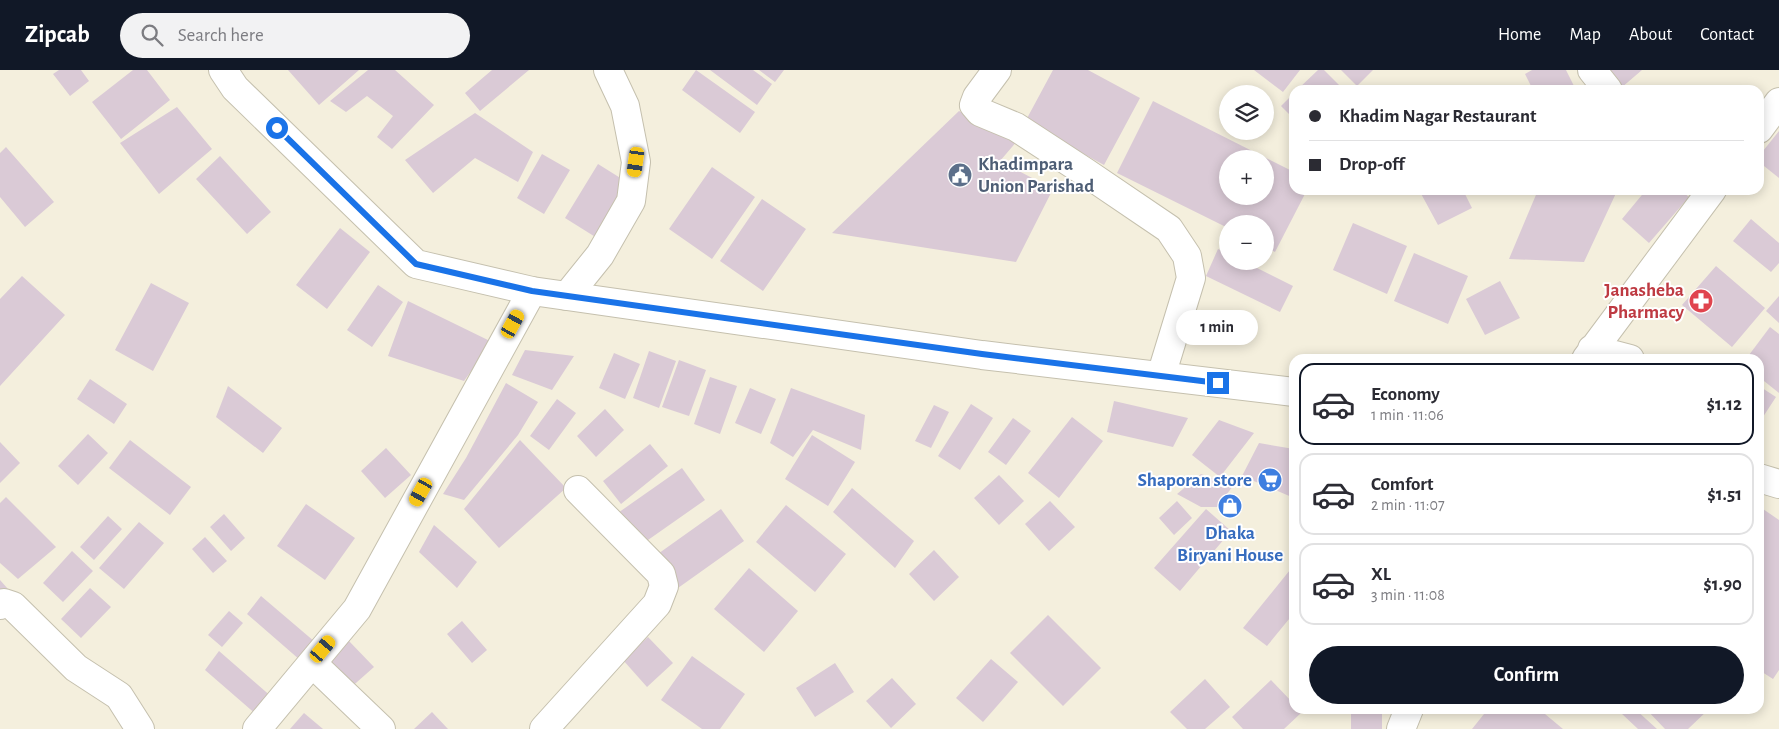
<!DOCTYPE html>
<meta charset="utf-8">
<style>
:root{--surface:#fff;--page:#f2f2f3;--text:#2b2b33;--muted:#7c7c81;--line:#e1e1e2;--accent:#111827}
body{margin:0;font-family:"Alegreya Sans",sans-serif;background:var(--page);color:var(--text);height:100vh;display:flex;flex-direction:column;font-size:19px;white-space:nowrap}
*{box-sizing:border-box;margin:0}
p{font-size:16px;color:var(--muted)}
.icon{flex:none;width:28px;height:28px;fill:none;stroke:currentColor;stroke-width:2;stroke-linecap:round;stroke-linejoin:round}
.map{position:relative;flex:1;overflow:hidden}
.drawer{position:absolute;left:1289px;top:284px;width:475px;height:360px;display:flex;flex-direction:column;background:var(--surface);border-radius:15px;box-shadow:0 2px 12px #0003}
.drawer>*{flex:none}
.guide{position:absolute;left:1289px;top:15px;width:475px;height:110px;border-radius:15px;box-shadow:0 2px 12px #0003;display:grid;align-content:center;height:110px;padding:0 20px;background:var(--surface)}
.fabs{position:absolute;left:1219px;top:15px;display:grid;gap:10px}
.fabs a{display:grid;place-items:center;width:55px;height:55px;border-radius:50%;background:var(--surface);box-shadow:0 2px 12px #0003;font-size:25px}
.end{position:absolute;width:22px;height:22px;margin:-11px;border:6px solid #1a73e8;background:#fff;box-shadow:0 0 0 2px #fff}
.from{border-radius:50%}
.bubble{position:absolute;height:35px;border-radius:18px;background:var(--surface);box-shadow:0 2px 12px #0003;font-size:16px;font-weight:600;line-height:35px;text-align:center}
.car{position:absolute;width:15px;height:30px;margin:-15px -8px;border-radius:6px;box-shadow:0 0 4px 1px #0007;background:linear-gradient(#f5c518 24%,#345 0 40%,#f5c518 0 76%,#345 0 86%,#f5c518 0)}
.guide b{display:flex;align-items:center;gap:18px;height:48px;font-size:19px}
.guide b+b{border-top:1px solid var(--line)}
.guide i{width:12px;height:12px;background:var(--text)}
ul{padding:9px 0 0;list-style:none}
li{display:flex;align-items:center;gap:15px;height:82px;margin:0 10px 8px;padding:0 10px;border:2px solid var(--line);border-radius:15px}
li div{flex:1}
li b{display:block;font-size:19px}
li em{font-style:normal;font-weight:600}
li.on{border-color:var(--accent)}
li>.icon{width:45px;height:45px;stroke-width:1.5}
.cta{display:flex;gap:10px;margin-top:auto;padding:10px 20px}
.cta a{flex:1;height:58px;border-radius:30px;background:var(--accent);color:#fff;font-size:20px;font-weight:600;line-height:58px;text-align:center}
header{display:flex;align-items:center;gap:30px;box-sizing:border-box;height:70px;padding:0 25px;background:var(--accent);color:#fff}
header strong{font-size:24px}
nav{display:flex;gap:28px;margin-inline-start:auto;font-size:18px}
.search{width:350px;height:45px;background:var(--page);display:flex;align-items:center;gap:12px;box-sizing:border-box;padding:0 18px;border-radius:28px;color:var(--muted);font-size:19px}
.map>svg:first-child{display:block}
</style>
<header>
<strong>Zipcab</strong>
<div class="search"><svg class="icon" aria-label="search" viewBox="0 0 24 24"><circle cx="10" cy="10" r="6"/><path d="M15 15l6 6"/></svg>Search here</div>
<nav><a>Home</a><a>Map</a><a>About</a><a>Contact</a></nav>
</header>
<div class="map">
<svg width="1779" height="659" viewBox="0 0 1779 659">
<rect width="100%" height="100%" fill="#f4efdd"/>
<path fill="#dacad6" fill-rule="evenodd" d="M 59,0 L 81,0 L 89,11 L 70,26 L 53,4 Z
M 133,0 L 147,0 L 170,30 L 121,69 L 92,32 Z
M 288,0 L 359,0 L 319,35 Z
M 368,0 L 395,0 L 434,35 L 392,79 L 377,67 L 393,46 L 367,26 L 346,42 L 330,31 Z
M 492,0 L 529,0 L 480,41 L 465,23 Z
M 696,0 L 755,42 L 740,63 L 682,20 Z
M 710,0 L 753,0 L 772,14 L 757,35 Z
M 759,0 L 784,0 L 775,12 Z
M 1053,0 L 1088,0 L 1140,28 L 1104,95 L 1025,52 Z
M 1254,0 L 1300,0 L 1283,22 Z
M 1318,0 L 1324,0 L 1340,16 L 1336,20 L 1297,20 Z
M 1341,0 L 1373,0 L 1357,16 Z
M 1532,0 L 1566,0 L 1576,20 L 1533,20 L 1525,4 Z
M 1605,0 L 1642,0 L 1621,18 Z
M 1294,23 L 1294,49 L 1281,36 Z
M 1153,31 L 1294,102 L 1294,120 L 1307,120 L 1275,182 L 1265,177 L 1265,154 L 1228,154 L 1228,158 L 1117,103 ZM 1228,89 L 1265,89 L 1265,126 L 1228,126 Z
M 177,37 L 212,79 L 159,124 L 120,73 Z
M 959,41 L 1018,70 L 1000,91 L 1053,119 L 1016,192 L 832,163 Z
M 475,43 L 533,82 L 518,112 L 475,88 L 433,123 L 405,90 Z
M 1779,61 L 1779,108 L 1759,92 L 1759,86 Z
M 6,77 L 54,132 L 25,157 L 0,127 L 0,83 Z
M 542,84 L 570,100 L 544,144 L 517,128 Z
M 220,86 L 271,142 L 247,164 L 196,109 Z
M 598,94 L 630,114 L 597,168 L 565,148 Z
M 712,97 L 755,127 L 712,189 L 669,159 Z
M 1419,120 L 1463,120 L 1472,138 L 1438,155 Z
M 1538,120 L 1613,120 L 1617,121 L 1584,192 L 1509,189 Z
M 1646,120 L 1680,120 L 1689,127 L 1649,173 L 1622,149 Z
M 762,129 L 806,159 L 763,221 L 720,191 Z
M 1751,149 L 1779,173 L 1779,193 L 1771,202 L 1733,171 Z
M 1353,153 L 1407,176 L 1387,224 L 1333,200 Z
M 340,158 L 370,182 L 327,239 L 296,215 Z
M 1218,179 L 1228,184 L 1228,191 L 1243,191 L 1293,216 L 1280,242 L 1206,206 Z
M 1414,183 L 1468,206 L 1448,254 L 1394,231 Z
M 1716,196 L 1765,238 L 1732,277 L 1682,235 Z
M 22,206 L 65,245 L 0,316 L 0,229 Z
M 1500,211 L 1520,248 L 1485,265 L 1466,229 Z
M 151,213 L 189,233 L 153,301 L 115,280 Z
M 378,215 L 403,232 L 372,277 L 347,260 Z
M 1779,226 L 1779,253 L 1766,241 Z
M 408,231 L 492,272 L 464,311 L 388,286 Z
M 1770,257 L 1779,264 L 1779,323 L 1759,307 L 1759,289 L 1746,289 Z
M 525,280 L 574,286 L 552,320 L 512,305 Z
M 649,281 L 676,291 L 659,338 L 633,328 Z
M 614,283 L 640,294 L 625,329 L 599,318 Z
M 679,290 L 706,300 L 689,346 L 662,337 Z
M 710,307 L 737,316 L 720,364 L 694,354 Z
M 90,309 L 127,334 L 114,354 L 77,329 Z
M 506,313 L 538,332 L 518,365 L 464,430 L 443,424 L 466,388 Z
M 228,316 L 282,358 L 263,383 L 216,347 Z
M 1759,316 L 1776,327 L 1759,353 Z
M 750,318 L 776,329 L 761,364 L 735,353 Z
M 791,318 L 865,345 L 861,380 L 813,360 L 793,387 L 770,373 Z
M 557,329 L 576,343 L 549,380 L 530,366 Z
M 1114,331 L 1188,348 L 1173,377 L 1107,362 Z
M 971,334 L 993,348 L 960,400 L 938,386 Z
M 934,335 L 949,342 L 931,378 L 915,371 Z
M 605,339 L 624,360 L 596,387 L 577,366 Z
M 1072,347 L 1103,371 L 1059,428 L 1028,403 Z
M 1013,348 L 1031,361 L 1006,395 L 988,382 Z
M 1219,350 L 1254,363 L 1220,407 L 1192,385 Z
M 88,364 L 108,383 L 78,415 L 58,396 Z
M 812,365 L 855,392 L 828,436 L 785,409 Z
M 130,370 L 191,417 L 170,445 L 109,398 Z
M 520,370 L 566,418 L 499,478 L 464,439 Z
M 0,372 L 20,393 L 0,413 Z
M 1259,373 L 1294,379 L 1294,428 L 1242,406 Z
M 650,374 L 668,396 L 621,434 L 603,411 Z
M 386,378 L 411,405 L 385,428 L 361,401 Z
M 682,398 L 705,430 L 638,477 L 615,445 Z
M 1201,404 L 1233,416 L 1217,437 L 1201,437 L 1177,424 Z
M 999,405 L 1024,431 L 999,455 L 974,428 Z
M 852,418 L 914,471 L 895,498 L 833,442 Z
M 6,427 L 56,477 L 18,509 L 0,493 L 0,433 Z
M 1050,431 L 1075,457 L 1049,481 L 1025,454 Z
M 1177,431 L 1192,448 L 1174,465 L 1159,448 Z
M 306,434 L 355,468 L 325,510 L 277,476 Z
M 786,435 L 846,484 L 815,522 L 756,472 Z
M 721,439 L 744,471 L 678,518 L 655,486 Z
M 1206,439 L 1231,461 L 1180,521 L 1154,498 Z
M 1763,439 L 1779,450 L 1779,600 L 1773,609 L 1759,600 L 1759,445 Z
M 224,444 L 245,468 L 231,481 L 210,457 Z
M 108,446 L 122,459 L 94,490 L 80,477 Z
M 139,452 L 164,473 L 124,519 L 99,498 Z
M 434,455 L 477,492 L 457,518 L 419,482 Z
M 205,467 L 227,491 L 213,503 L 192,479 Z
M 934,480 L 959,507 L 934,531 L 909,504 Z
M 72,481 L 93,501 L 63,532 L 43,513 Z
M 1294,495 L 1294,543 L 1267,576 L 1243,558 Z
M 749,498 L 798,541 L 764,582 L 714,539 Z
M 0,510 L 8,519 L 0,526 Z
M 90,518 L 111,537 L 81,568 L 61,549 Z
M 261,526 L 315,572 L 300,590 L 247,544 Z
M 229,541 L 243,553 L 222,577 L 208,565 Z
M 1048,545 L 1101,598 L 1063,636 L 1010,583 Z
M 462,551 L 487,580 L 472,593 L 447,564 Z
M 648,567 L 673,593 L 647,617 L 623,590 Z
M 348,570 L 374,597 L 348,620 L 324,593 Z
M 219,581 L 273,628 L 258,646 L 205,600 Z
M 692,586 L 745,624 L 720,659 L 702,659 L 661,630 Z
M 991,589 L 1018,612 L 983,652 L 956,628 Z
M 835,593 L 854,622 L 815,647 L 796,618 Z
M 892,608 L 916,634 L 891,658 L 866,631 Z
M 1205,609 L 1230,637 L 1205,659 L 1187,659 L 1170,642 Z
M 1271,610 L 1294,634 L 1294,639 L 1298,639 L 1301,643 L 1284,659 L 1243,659 L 1232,647 Z
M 1351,639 L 1382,639 L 1382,659 L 1351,659 Z
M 1488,639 L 1539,639 L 1563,659 L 1472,659 Z
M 1625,639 L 1635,639 L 1657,659 L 1638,659 L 1621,643 Z
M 1646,639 L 1709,639 L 1688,659 L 1665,659 Z
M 432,642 L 448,659 L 414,659 Z
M 304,643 L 323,659 L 290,659 Z"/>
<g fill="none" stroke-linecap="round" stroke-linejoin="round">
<defs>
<path id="minor" d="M 997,0 L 977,27 L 974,35 L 980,42 L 1016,57 L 1085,102 L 1169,159 L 1187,186 L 1191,208 L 1161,306
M 1592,0 L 1608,20
M 1759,59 L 1779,32
M 567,226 L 600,185 L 631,131 L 636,92 L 625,36 L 608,0
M 1592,279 L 1630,289
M 1586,289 L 1712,120
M 0,535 L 4,533 L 13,536 L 76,598 L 119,626 L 140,659
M 312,593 L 381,659
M 257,659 L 357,539 L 532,221
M 544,659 L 657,534 L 664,516 L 661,504 L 578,420
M 1401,659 L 1409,639"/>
<path id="highway" d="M 223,0 L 235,18 L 416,194 L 532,221 L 982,285 L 1294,322
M 1759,408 L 1779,414"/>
</defs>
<use href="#minor" stroke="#c5c0ae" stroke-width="30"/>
<use href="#highway" stroke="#c5c0ae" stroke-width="30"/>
<use href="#minor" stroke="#fff" stroke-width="28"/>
<use href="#highway" stroke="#fff" stroke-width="28"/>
</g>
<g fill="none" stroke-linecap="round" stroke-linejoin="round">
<path stroke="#1a73e8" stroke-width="6" d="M 277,58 L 416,194 L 532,221 L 982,284 L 1218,313"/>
</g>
<defs>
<symbol id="civic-disc" viewBox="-11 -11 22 22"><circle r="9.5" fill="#5c6f8a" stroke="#fff"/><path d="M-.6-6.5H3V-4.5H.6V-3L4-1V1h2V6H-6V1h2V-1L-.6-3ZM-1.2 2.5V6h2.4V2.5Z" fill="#fff"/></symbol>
<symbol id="pharmacy-disc" viewBox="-11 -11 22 22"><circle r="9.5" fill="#e0444e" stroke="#fff"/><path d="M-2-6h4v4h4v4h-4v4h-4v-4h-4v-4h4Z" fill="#fff"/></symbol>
<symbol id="supermarket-disc" viewBox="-11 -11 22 22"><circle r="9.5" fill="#3f7fe0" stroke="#fff"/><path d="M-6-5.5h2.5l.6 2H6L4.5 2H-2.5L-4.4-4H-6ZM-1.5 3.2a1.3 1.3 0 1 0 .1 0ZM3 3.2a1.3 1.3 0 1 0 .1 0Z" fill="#fff"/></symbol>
<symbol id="shop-disc" viewBox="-11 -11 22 22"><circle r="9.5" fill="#3f7fe0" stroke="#fff"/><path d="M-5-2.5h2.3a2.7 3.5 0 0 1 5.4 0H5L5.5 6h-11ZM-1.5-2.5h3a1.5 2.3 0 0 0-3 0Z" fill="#fff"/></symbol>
</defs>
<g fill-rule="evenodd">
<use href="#civic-disc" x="946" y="91" width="28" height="28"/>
<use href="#pharmacy-disc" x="1687" y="217" width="28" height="28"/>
<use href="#supermarket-disc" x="1256" y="396" width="28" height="28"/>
<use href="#shop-disc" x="1216" y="422" width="28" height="28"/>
</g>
<g text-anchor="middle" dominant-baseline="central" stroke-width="4" stroke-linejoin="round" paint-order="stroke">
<g font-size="19" font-weight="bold" fill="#4e5e75" stroke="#fff" text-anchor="start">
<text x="978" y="94">Khadimpara<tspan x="978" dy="22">Union Parishad</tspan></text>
</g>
<g font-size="19" font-weight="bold" fill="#be3a42" stroke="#fff" text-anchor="end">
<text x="1684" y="220">Janasheba<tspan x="1684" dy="22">Pharmacy</tspan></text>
</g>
<g font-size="19" font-weight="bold" fill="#366cbe" stroke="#fff" text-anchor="end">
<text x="1252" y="410">Shaporan store</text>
<text x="1230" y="463" text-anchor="middle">Dhaka<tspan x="1230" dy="22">Biryani House</tspan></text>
</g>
</g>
</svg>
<div class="fabs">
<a><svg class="icon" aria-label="layers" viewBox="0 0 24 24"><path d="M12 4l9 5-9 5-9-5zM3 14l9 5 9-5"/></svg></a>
<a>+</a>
<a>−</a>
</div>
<i class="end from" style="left:277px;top:58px"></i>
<i class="end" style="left:1218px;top:313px"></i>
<div class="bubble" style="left:1176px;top:240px;width:82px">1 min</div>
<i class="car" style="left:636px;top:92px;rotate:188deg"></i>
<i class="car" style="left:513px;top:254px;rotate:29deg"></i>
<i class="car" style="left:421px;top:422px;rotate:209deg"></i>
<i class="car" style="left:323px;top:579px;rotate:40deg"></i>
<div class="guide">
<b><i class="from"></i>Khadim Nagar Restaurant</b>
<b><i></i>Drop-off</b>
</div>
<section class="drawer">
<ul>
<li class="on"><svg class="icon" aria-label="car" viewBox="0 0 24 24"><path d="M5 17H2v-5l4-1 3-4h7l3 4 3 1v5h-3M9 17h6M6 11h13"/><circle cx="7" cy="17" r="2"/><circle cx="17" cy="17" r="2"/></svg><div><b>Economy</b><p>1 min · 11:06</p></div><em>$1.12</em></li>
<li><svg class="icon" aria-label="car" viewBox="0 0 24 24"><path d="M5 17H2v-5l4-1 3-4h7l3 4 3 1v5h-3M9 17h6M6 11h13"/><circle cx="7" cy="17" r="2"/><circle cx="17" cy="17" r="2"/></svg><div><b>Comfort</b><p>2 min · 11:07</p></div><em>$1.51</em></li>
<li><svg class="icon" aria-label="car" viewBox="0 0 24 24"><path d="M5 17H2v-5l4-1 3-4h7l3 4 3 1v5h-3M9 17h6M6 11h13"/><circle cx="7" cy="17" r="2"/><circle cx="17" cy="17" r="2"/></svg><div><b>XL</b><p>3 min · 11:08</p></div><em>$1.90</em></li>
</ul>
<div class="cta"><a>Confirm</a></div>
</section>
</div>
